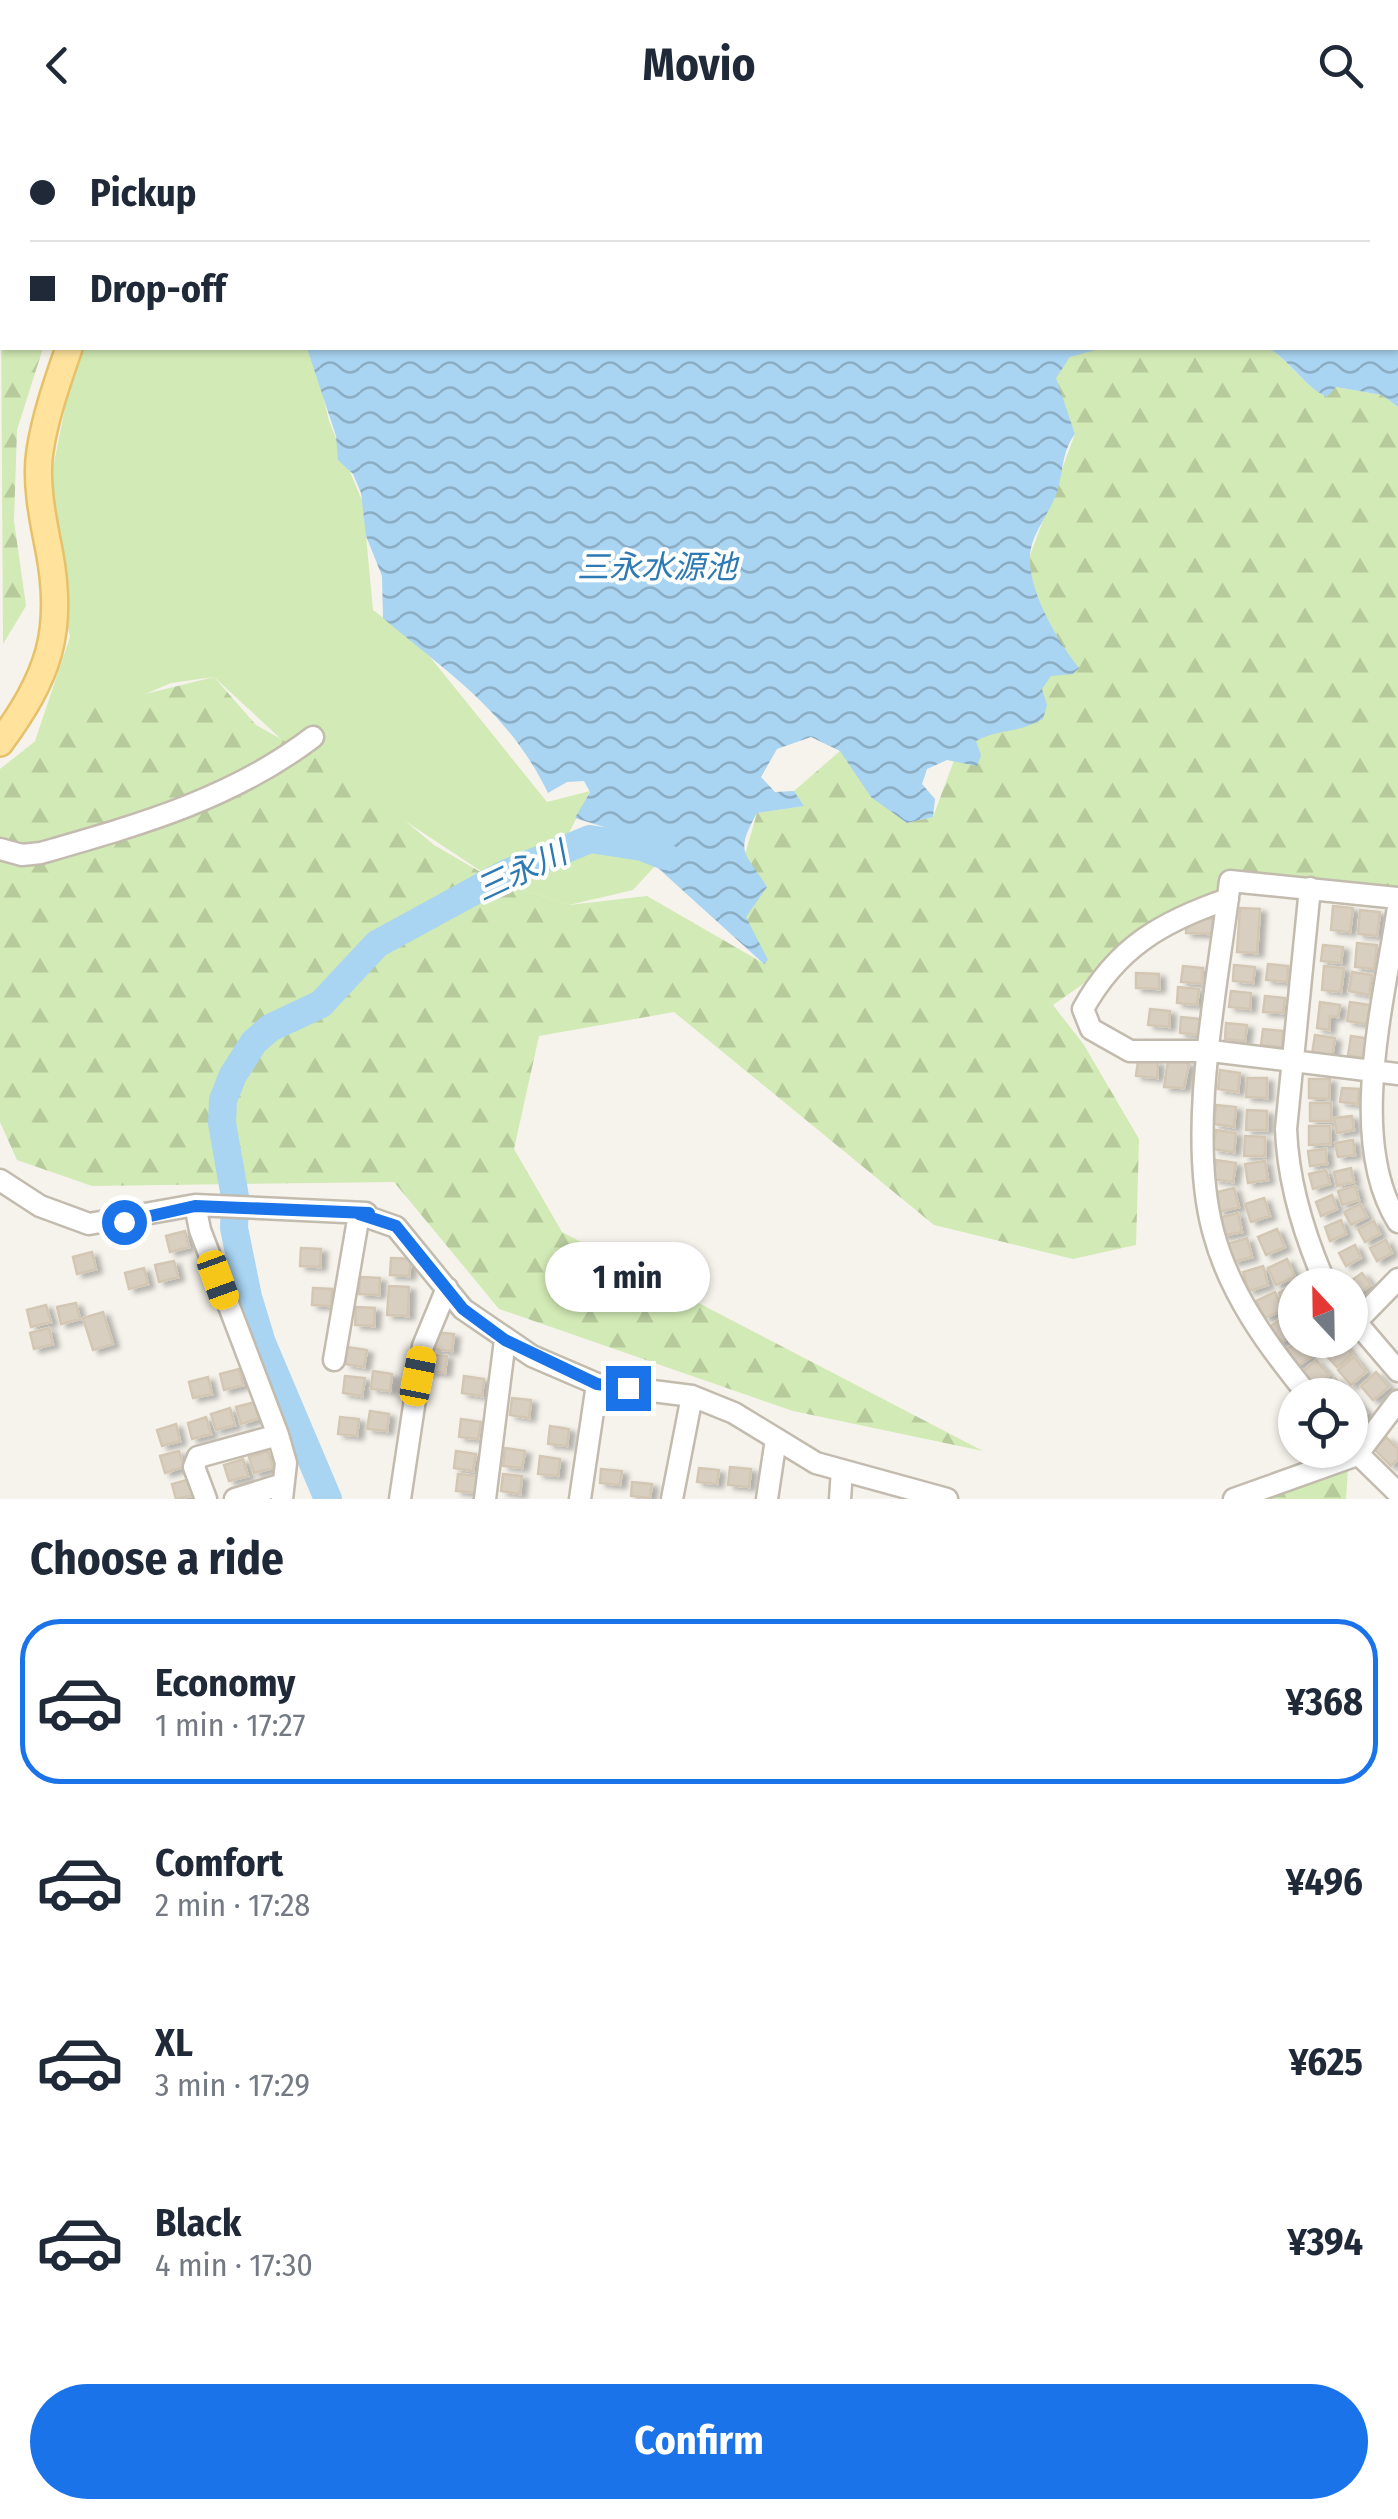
<!DOCTYPE html>
<meta charset="utf-8">
<style>
:root{--surface:#fff;--page:#f2f2f3;--text:#1f2937;--muted:#747a83;--line:#e0e1e3;--accent:#1a73e8}
body{margin:0;font-family:"Fira Sans Condensed","Noto Sans JP",sans-serif;background:var(--page);color:var(--text);height:100vh;display:flex;flex-direction:column;font-size:38px;white-space:nowrap}
*{box-sizing:border-box;margin:0}
p{font-size:32px;color:var(--muted)}
.icon{flex:none;width:55px;height:55px;fill:none;stroke:currentColor;stroke-width:2;stroke-linecap:round;stroke-linejoin:round}
.map{position:relative;height:1369px;overflow:hidden}
.drawer{display:flex;flex-direction:column;background:var(--surface);flex:1}
.drawer>*{flex:none}
.top-card{position:absolute;left:0px;top:0px;width:1400px;height:220px;box-shadow:0 2px 8px #0004;display:grid;align-content:center;height:220px;padding:0 30px;background:var(--surface)}
.needle{width:65px;rotate:338deg}
.buttons{position:absolute;left:1278px;top:1138px;display:grid;gap:20px}
.buttons a{display:grid;place-items:center;width:90px;height:90px;border-radius:50%;background:var(--surface);box-shadow:0 2px 8px #0004;font-size:50px}
.end{position:absolute;width:45px;height:45px;margin:-22px;border:12px solid #1a73e8;background:#fff;box-shadow:0 0 0 5px #fff}
.from{border-radius:50%}
.bubble{position:absolute;height:70px;border-radius:35px;background:var(--surface);box-shadow:0 2px 8px #0004;font-size:32px;font-weight:700;line-height:70px;text-align:center}
.car{position:absolute;width:30px;height:60px;margin:-30px -15px;border-radius:12px;box-shadow:0 0 8px 2px #0007;background:linear-gradient(#f5c518 24%,#345 0 40%,#f5c518 0 76%,#345 0 86%,#f5c518 0)}
.top-card b{display:flex;align-items:center;gap:35px;height:95px;font-size:38px}
.top-card b+b{border-top:2px solid var(--line)}
.top-card i{width:25px;height:25px;background:var(--text)}
ul{padding:0;list-style:none}
li{display:flex;align-items:center;gap:30px;height:165px;margin:0 20px 15px;padding:0 10px;border:5px solid transparent;border-radius:40px}
li div{flex:1}
li b{display:block;font-size:38px}
li em{font-style:normal;font-weight:700}
li.on{border-color:var(--accent)}
li>.icon{width:90px;height:90px;stroke-width:1.5}
h2{padding:0 30px;font-size:45px;line-height:120px}
.action{display:flex;gap:20px;margin-top:auto;padding:20px 30px}
.action a{flex:1;height:115px;border-radius:60px;background:var(--accent);color:#fff;font-size:40px;font-weight:700;line-height:115px;text-align:center}
header{display:flex;justify-content:space-between;align-items:center;height:130px;padding:0 30px;background:var(--surface);font-size:45px;font-weight:700}
.map>svg:first-child{display:block}
</style>
<header><svg class="icon" aria-label="back" viewBox="0 0 24 24"><path d="M15 5l-7 7 7 7"/></svg>Movio<svg class="icon" aria-label="search" viewBox="0 0 24 24"><circle cx="10" cy="10" r="6"/><path d="M15 15l6 6"/></svg></header>
<div class="map">
<svg width="1398" height="1369" viewBox="0 0 1398 1369">
<defs>
<pattern id="forest-firs" width="22" height="20" patternUnits="userSpaceOnUse" patternTransform="scale(2.5)"><rect width="22" height="20" fill="#d2eab5"/><path d="M5 1l3.5 6h-7zM16 11l3.5 6h-7z" fill="#b6ca9c"/></pattern>
<pattern id="water-waves" width="16" height="10" patternUnits="userSpaceOnUse" patternTransform="scale(2.5)"><rect width="16" height="10" fill="#a9d4f2"/><path d="M0 5q4-4 8 0t8 0" fill="none" stroke="#8caec5"/></pattern>
<filter id="shadow"><feDropShadow dx="6" dy="3.5" stdDeviation="2.5" flood-color="#0004"/></filter>
</defs>
<rect width="100%" height="100%" fill="#f6f3ec"/>
<path fill="#d2eab5" d="M 77,218 L 312,218 L 329,291 L 363,373 L 373,480 L 422,517 L 547,672 L 590,661 L 568,705 L 655,736 L 633,760 L 569,775 L 496,751 L 281,609 L 214,547 L 171,553 L 35,611 L 70,507 L 43,388 Z"/>
<path fill="url(#forest-firs)" d="M 0,0 L 56,2 L 2,2 L 2,218 L 43,218 L 17,300 L 14,391 L 26,476 L 3,514 Z
M 1092,218 L 1269,218 C 1292,233 1302,255 1327,266 L 1336,257 L 1382,265 L 1398,277 L 1398,779 L 1230,751 L 1053,875 L 1084,915 L 1139,1009 L 1136,1115 L 1073,1129 L 934,1095 L 674,882 L 539,906 L 514,1019 L 562,1102 L 983,1321 L 793,1281 L 499,1179 L 394,1052 L 92,1056 L 17,1030 L 0,992 L 0,639 L 72,582 L 214,547 L 256,595 L 360,653 L 434,715 L 496,751 L 569,775 L 647,766 L 763,833 L 746,787 L 744,728 L 757,683 L 803,676 L 794,661 L 840,621 L 907,693 L 933,687 L 1075,304 L 1055,248 L 1070,227 Z
M 1348,1339 L 1346,1369 L 1256,1369 Z"/>
<path fill="url(#water-waves)" d="M 356,0 L 1398,0 L 1398,34 L 1398,2 Z
M 1398,111 L 1398,277 L 1382,265 L 1336,257 L 1327,267 C 1303,255 1292,233 1269,218 L 1398,218 Z
M 307,218 L 1103,218 L 1070,227 L 1056,248 L 1075,304 C 1061,323 1064,340 1057,362 C 1051,380 1035,400 1031,418 C 1023,454 1058,512 1079,538 L 1073,544 L 1051,546 L 1042,559 L 1047,575 L 1043,589 C 1016,604 1001,598 976,611 L 981,625 L 977,636 L 947,630 L 927,639 L 922,654 L 935,669 L 933,687 L 907,693 L 871,667 L 840,621 L 811,607 L 777,619 L 761,647 L 775,662 L 794,661 L 804,676 L 757,683 C 734,724 745,721 767,757 L 746,787 L 768,830 L 764,834 L 617,701 L 575,688 L 590,662 L 584,651 L 567,652 L 548,663 C 508,581 449,544 383,488 L 382,446 L 366,406 L 361,363 L 353,344 L 338,330 L 336,306 Z"/>
<g fill="none" stroke-linecap="round" stroke-linejoin="round">
<path stroke="#a9d4f2" stroke-width="28" d="M 328,1369 L 262,1213 L 248,1167 L 234,1098 L 235,1067 L 222,993 L 223,970 L 233,945 L 254,912 L 270,898 L 321,874 L 377,814 L 505,744 L 590,709 L 642,717 L 665,726"/>
</g>
<path fill="#d8cfc1" stroke="#d3c7b4" stroke-width="2.5" filter="url(#shadow)" d="M 1333,776 L 1353,778 L 1350,802 L 1331,800 Z
M 1240,778 L 1260,779 L 1257,823 L 1237,822 Z
M 1360,780 L 1380,782 L 1377,806 L 1358,804 Z
M 1187,787 L 1213,789 L 1212,804 L 1186,803 Z
M 1357,813 L 1377,815 L 1374,839 L 1355,837 Z
M 1323,815 L 1343,817 L 1341,833 L 1321,831 Z
M 1268,834 L 1288,836 L 1287,852 L 1266,850 Z
M 1234,835 L 1255,837 L 1253,853 L 1233,851 Z
M 1183,836 L 1203,838 L 1202,854 L 1181,852 Z
M 1324,836 L 1344,838 L 1341,862 L 1322,860 Z
M 1352,842 L 1372,845 L 1369,865 L 1349,861 Z
M 1136,843 L 1159,844 L 1159,859 L 1136,858 Z
M 1178,857 L 1199,859 L 1197,875 L 1177,873 Z
M 1231,861 L 1251,863 L 1250,879 L 1229,877 Z
M 1265,866 L 1285,868 L 1283,883 L 1263,882 Z
M 1320,872 L 1340,875 L 1338,887 L 1330,886 L 1329,900 L 1317,898 Z
M 1350,872 L 1370,875 L 1367,894 L 1347,891 Z
M 1150,879 L 1170,881 L 1169,897 L 1148,895 Z
M 1181,887 L 1201,889 L 1200,905 L 1180,903 Z
M 1226,893 L 1247,895 L 1245,911 L 1225,909 Z
M 1263,899 L 1283,901 L 1282,917 L 1261,915 Z
M 1315,905 L 1335,908 L 1332,927 L 1312,924 Z
M 1351,906 L 1371,909 L 1368,929 L 1348,925 Z
M 1138,931 L 1158,932 L 1157,948 L 1136,946 Z
M 1168,931 L 1189,933 L 1184,958 L 1164,957 Z
M 1220,940 L 1240,943 L 1238,962 L 1218,959 Z
M 1247,948 L 1267,948 L 1267,968 L 1246,967 Z
M 1309,949 L 1330,949 L 1329,969 L 1309,968 Z
M 1342,958 L 1359,959 L 1358,974 L 1340,972 Z
M 1310,973 L 1331,973 L 1331,991 L 1310,991 Z
M 1216,975 L 1236,977 L 1234,997 L 1214,994 Z
M 1247,980 L 1267,981 L 1267,1000 L 1246,1000 Z
M 1352,986 L 1354,1000 L 1337,1003 L 1334,988 Z
M 1309,996 L 1330,996 L 1330,1014 L 1309,1015 Z
M 1216,1000 L 1236,1003 L 1234,1022 L 1213,1019 Z
M 1245,1006 L 1265,1007 L 1265,1026 L 1244,1026 Z
M 1353,1010 L 1355,1025 L 1338,1027 L 1335,1013 Z
M 1326,1019 L 1327,1034 L 1310,1036 L 1308,1021 Z
M 1216,1030 L 1236,1033 L 1233,1052 L 1213,1049 Z
M 1265,1031 L 1268,1050 L 1248,1053 L 1245,1034 Z
M 1351,1038 L 1354,1052 L 1337,1056 L 1334,1042 Z
M 1326,1040 L 1330,1054 L 1313,1059 L 1309,1044 Z
M 1355,1056 L 1359,1070 L 1342,1075 L 1338,1061 Z
M 1234,1058 L 1239,1077 L 1219,1082 L 1214,1063 Z
M 1332,1065 L 1337,1079 L 1321,1086 L 1316,1072 Z
M 1264,1068 L 1270,1086 L 1251,1092 L 1245,1074 Z
M 1360,1074 L 1367,1087 L 1351,1095 L 1344,1082 Z
M 1238,1083 L 1242,1102 L 1222,1106 L 1218,1088 Z
M 1341,1090 L 1346,1104 L 1330,1111 L 1325,1097 Z
M 1374,1091 L 1380,1104 L 1365,1112 L 1358,1099 Z
M 1277,1099 L 1285,1117 L 1266,1125 L 1258,1107 Z
M 185,1101 L 189,1117 L 170,1122 L 166,1106 Z
M 1247,1108 L 1252,1127 L 1233,1132 L 1227,1114 Z
M 1386,1110 L 1392,1123 L 1377,1131 L 1370,1118 Z
M 1355,1115 L 1361,1128 L 1346,1136 L 1339,1123 Z
M 301,1118 L 321,1119 L 320,1137 L 300,1136 Z
M 92,1122 L 96,1139 L 77,1144 L 73,1127 Z
M 391,1128 L 411,1129 L 409,1146 L 390,1145 Z
M 1287,1129 L 1295,1147 L 1276,1155 L 1268,1138 Z
M 174,1131 L 178,1147 L 159,1152 L 155,1135 Z
M 1263,1136 L 1268,1155 L 1249,1161 L 1243,1142 Z
M 144,1138 L 148,1154 L 129,1159 L 125,1143 Z
M 1362,1143 L 1371,1155 L 1356,1165 L 1348,1153 Z
M 360,1147 L 380,1148 L 379,1165 L 359,1164 Z
M 1296,1152 L 1295,1176 L 1289,1180 L 1279,1163 Z
M 389,1156 L 409,1157 L 408,1186 L 387,1185 Z
M 313,1158 L 332,1159 L 331,1176 L 312,1175 Z
M 1275,1162 L 1283,1180 L 1265,1188 L 1256,1171 Z
M 76,1173 L 80,1189 L 61,1194 L 57,1177 Z
M 46,1175 L 51,1192 L 31,1197 L 27,1180 Z
M 356,1177 L 375,1178 L 374,1196 L 355,1195 Z
M 103,1182 L 113,1214 L 93,1220 L 83,1188 Z
M 1286,1186 L 1295,1203 L 1279,1214 L 1269,1197 Z
M 49,1198 L 53,1214 L 34,1219 L 30,1203 Z
M 434,1202 L 454,1204 L 452,1221 L 432,1219 Z
M 1301,1210 L 1311,1227 L 1294,1238 L 1284,1221 Z
M 1340,1210 L 1352,1224 L 1337,1237 L 1324,1223 Z
M 347,1217 L 367,1220 L 364,1237 L 345,1234 Z
M 428,1224 L 447,1226 L 445,1243 L 426,1241 Z
M 1354,1227 L 1366,1242 L 1351,1255 L 1338,1240 Z
M 1316,1230 L 1329,1245 L 1313,1258 L 1301,1243 Z
M 239,1239 L 243,1255 L 224,1260 L 220,1244 Z
M 373,1241 L 392,1244 L 390,1261 L 371,1259 Z
M 1376,1242 L 1389,1257 L 1373,1270 L 1361,1256 Z
M 345,1246 L 365,1248 L 362,1266 L 343,1263 Z
M 464,1246 L 484,1249 L 482,1266 L 462,1263 Z
M 208,1247 L 212,1264 L 193,1268 L 189,1252 Z
M 1335,1248 L 1348,1263 L 1323,1265 L 1320,1262 Z
M 512,1268 L 531,1270 L 529,1288 L 510,1285 Z
M 1354,1269 L 1367,1283 L 1351,1297 L 1350,1272 Z
M 255,1272 L 260,1288 L 241,1294 L 236,1277 Z
M 230,1278 L 235,1295 L 216,1300 L 211,1284 Z
M 370,1281 L 389,1284 L 387,1301 L 367,1299 Z
M 206,1287 L 211,1304 L 192,1309 L 188,1293 Z
M 340,1287 L 359,1289 L 357,1306 L 338,1304 Z
M 461,1289 L 481,1292 L 478,1309 L 459,1307 Z
M 176,1294 L 180,1311 L 162,1316 L 157,1300 Z
M 550,1296 L 569,1299 L 567,1316 L 548,1314 Z
M 1386,1307 L 1398,1319 L 1398,1329 L 1391,1336 L 1374,1319 Z
M 505,1318 L 525,1321 L 522,1338 L 503,1336 Z
M 179,1321 L 184,1337 L 165,1343 L 160,1326 Z
M 268,1321 L 273,1338 L 254,1343 L 249,1327 Z
M 456,1321 L 476,1324 L 473,1341 L 454,1338 Z
M 540,1326 L 560,1329 L 558,1346 L 538,1344 Z
M 243,1329 L 248,1346 L 229,1351 L 224,1335 Z
M 730,1337 L 751,1339 L 749,1357 L 728,1355 Z
M 699,1338 L 719,1340 L 717,1354 L 697,1352 Z
M 601,1339 L 622,1341 L 620,1355 L 600,1353 Z
M 458,1344 L 478,1346 L 476,1363 L 456,1361 Z
M 503,1344 L 522,1346 L 520,1364 L 501,1361 Z
M 190,1349 L 195,1365 L 176,1369 L 172,1354 Z
M 632,1352 L 652,1354 L 650,1368 L 631,1366 Z"/>
<g fill="none" stroke-linecap="round" stroke-linejoin="round">
<defs>
<path id="minor" d="M 0,719 L 22,725 L 41,723 C 138,695 232,669 313,607
M 1310,758 L 1286,999 C 1288,1054 1304,1105 1326,1155
M 1228,769 C 1163,791 1117,817 1083,879 L 1091,899 L 1130,921 L 1211,921 L 1398,944
M 1398,777 C 1385,867 1346,1010 1398,1092
M 0,1050 L 40,1076 L 89,1094 L 195,1075 L 366,1083
M 195,1075 L 200,1100 L 278,1305 L 286,1333 L 282,1369
M 359,1084 L 396,1097 L 463,1179 L 532,1226 L 597,1254 L 692,1266 L 734,1283 L 816,1333 L 947,1369
M 1350,1185 L 1398,1241
M 1356,1192 L 1398,1149
M 334,1230 L 359,1084
M 1308,1265 C 1268,1216 1229,1163 1213,1101 C 1186,1000 1218,854 1230,751 L 1398,768
M 1350,1316 L 1398,1363
M 206,1369 L 194,1337 L 198,1327 L 278,1305
M 235,1369 L 283,1354
M 400,1369 L 423,1216 L 447,1158
M 485,1369 L 505,1210
M 580,1369 L 597,1254
M 672,1369 L 692,1266
M 767,1369 L 776,1309
M 840,1369 L 842,1340
M 1234,1369 L 1357,1325 L 1398,1271"/>
<path id="major" d="M 144,2 L 145,0
M 0,613 C 48,547 65,503 49,420 C 43,390 35,352 40,321 C 45,287 58,250 69,218"/>
</defs>
<use href="#minor" stroke="#c2bbae" stroke-width="25"/>
<use href="#major" stroke="#e6c16a" stroke-width="30"/>
<use href="#minor" stroke="#fff" stroke-width="20"/>
<use href="#major" stroke="#ffe39c" stroke-width="25"/>
</g>
<g fill="none" stroke-linecap="round" stroke-linejoin="round">
<path stroke="#1a73e8" stroke-width="12" d="M 124,1092 L 195,1076 L 369,1083 L 359,1084 L 396,1096 L 463,1179 L 505,1210 L 597,1254 L 628,1258"/>
</g>
<g text-anchor="middle" dominant-baseline="central" stroke-width="8" stroke-linejoin="round" paint-order="stroke">
<g font-size="32" font-style="italic" fill="#2e7ab2" stroke="#fff">
<text x="657" y="437">三永水源池</text>
<text transform="translate(521 741) rotate(-25)">三永川</text>
</g>
</g>
</svg>
<div class="buttons">
<a><svg class="needle" viewBox="-14 -14 28 28"><path d="M0-13l5 13h-10z" fill="#e53935"/><path d="M0 13l5-13h-10z" fill="#747a83"/></svg></a>
<a><svg class="icon" aria-label="locate" viewBox="0 0 24 24"><circle cx="12" cy="12" r="6"/><path d="M12 2v4M12 18v4M2 12h4M18 12h4"/></svg></a>
</div>
<i class="end from" style="left:124px;top:1092px"></i>
<i class="end" style="left:628px;top:1258px"></i>
<div class="bubble" style="left:545px;top:1112px;width:165px">1 min</div>
<i class="car" style="left:218px;top:1150px;rotate:160deg"></i>
<i class="car" style="left:418px;top:1246px;rotate:11deg"></i>
<div class="top-card">
<b><i class="from"></i>Pickup</b>
<b><i></i>Drop-off</b>
</div>
</div>
<section class="drawer">
<h2>Choose a ride</h2>
<ul>
<li class="on"><svg class="icon" aria-label="car" viewBox="0 0 24 24"><path d="M5 17H2v-5l4-1 3-4h7l3 4 3 1v5h-3M9 17h6M6 11h13"/><circle cx="7" cy="17" r="2"/><circle cx="17" cy="17" r="2"/></svg><div><b>Economy</b><p>1 min · 17:27</p></div><em>¥368</em></li>
<li><svg class="icon" aria-label="car" viewBox="0 0 24 24"><path d="M5 17H2v-5l4-1 3-4h7l3 4 3 1v5h-3M9 17h6M6 11h13"/><circle cx="7" cy="17" r="2"/><circle cx="17" cy="17" r="2"/></svg><div><b>Comfort</b><p>2 min · 17:28</p></div><em>¥496</em></li>
<li><svg class="icon" aria-label="car" viewBox="0 0 24 24"><path d="M5 17H2v-5l4-1 3-4h7l3 4 3 1v5h-3M9 17h6M6 11h13"/><circle cx="7" cy="17" r="2"/><circle cx="17" cy="17" r="2"/></svg><div><b>XL</b><p>3 min · 17:29</p></div><em>¥625</em></li>
<li><svg class="icon" aria-label="car" viewBox="0 0 24 24"><path d="M5 17H2v-5l4-1 3-4h7l3 4 3 1v5h-3M9 17h6M6 11h13"/><circle cx="7" cy="17" r="2"/><circle cx="17" cy="17" r="2"/></svg><div><b>Black</b><p>4 min · 17:30</p></div><em>¥394</em></li>
</ul>
<div class="action"><a>Confirm</a></div>
</section>
